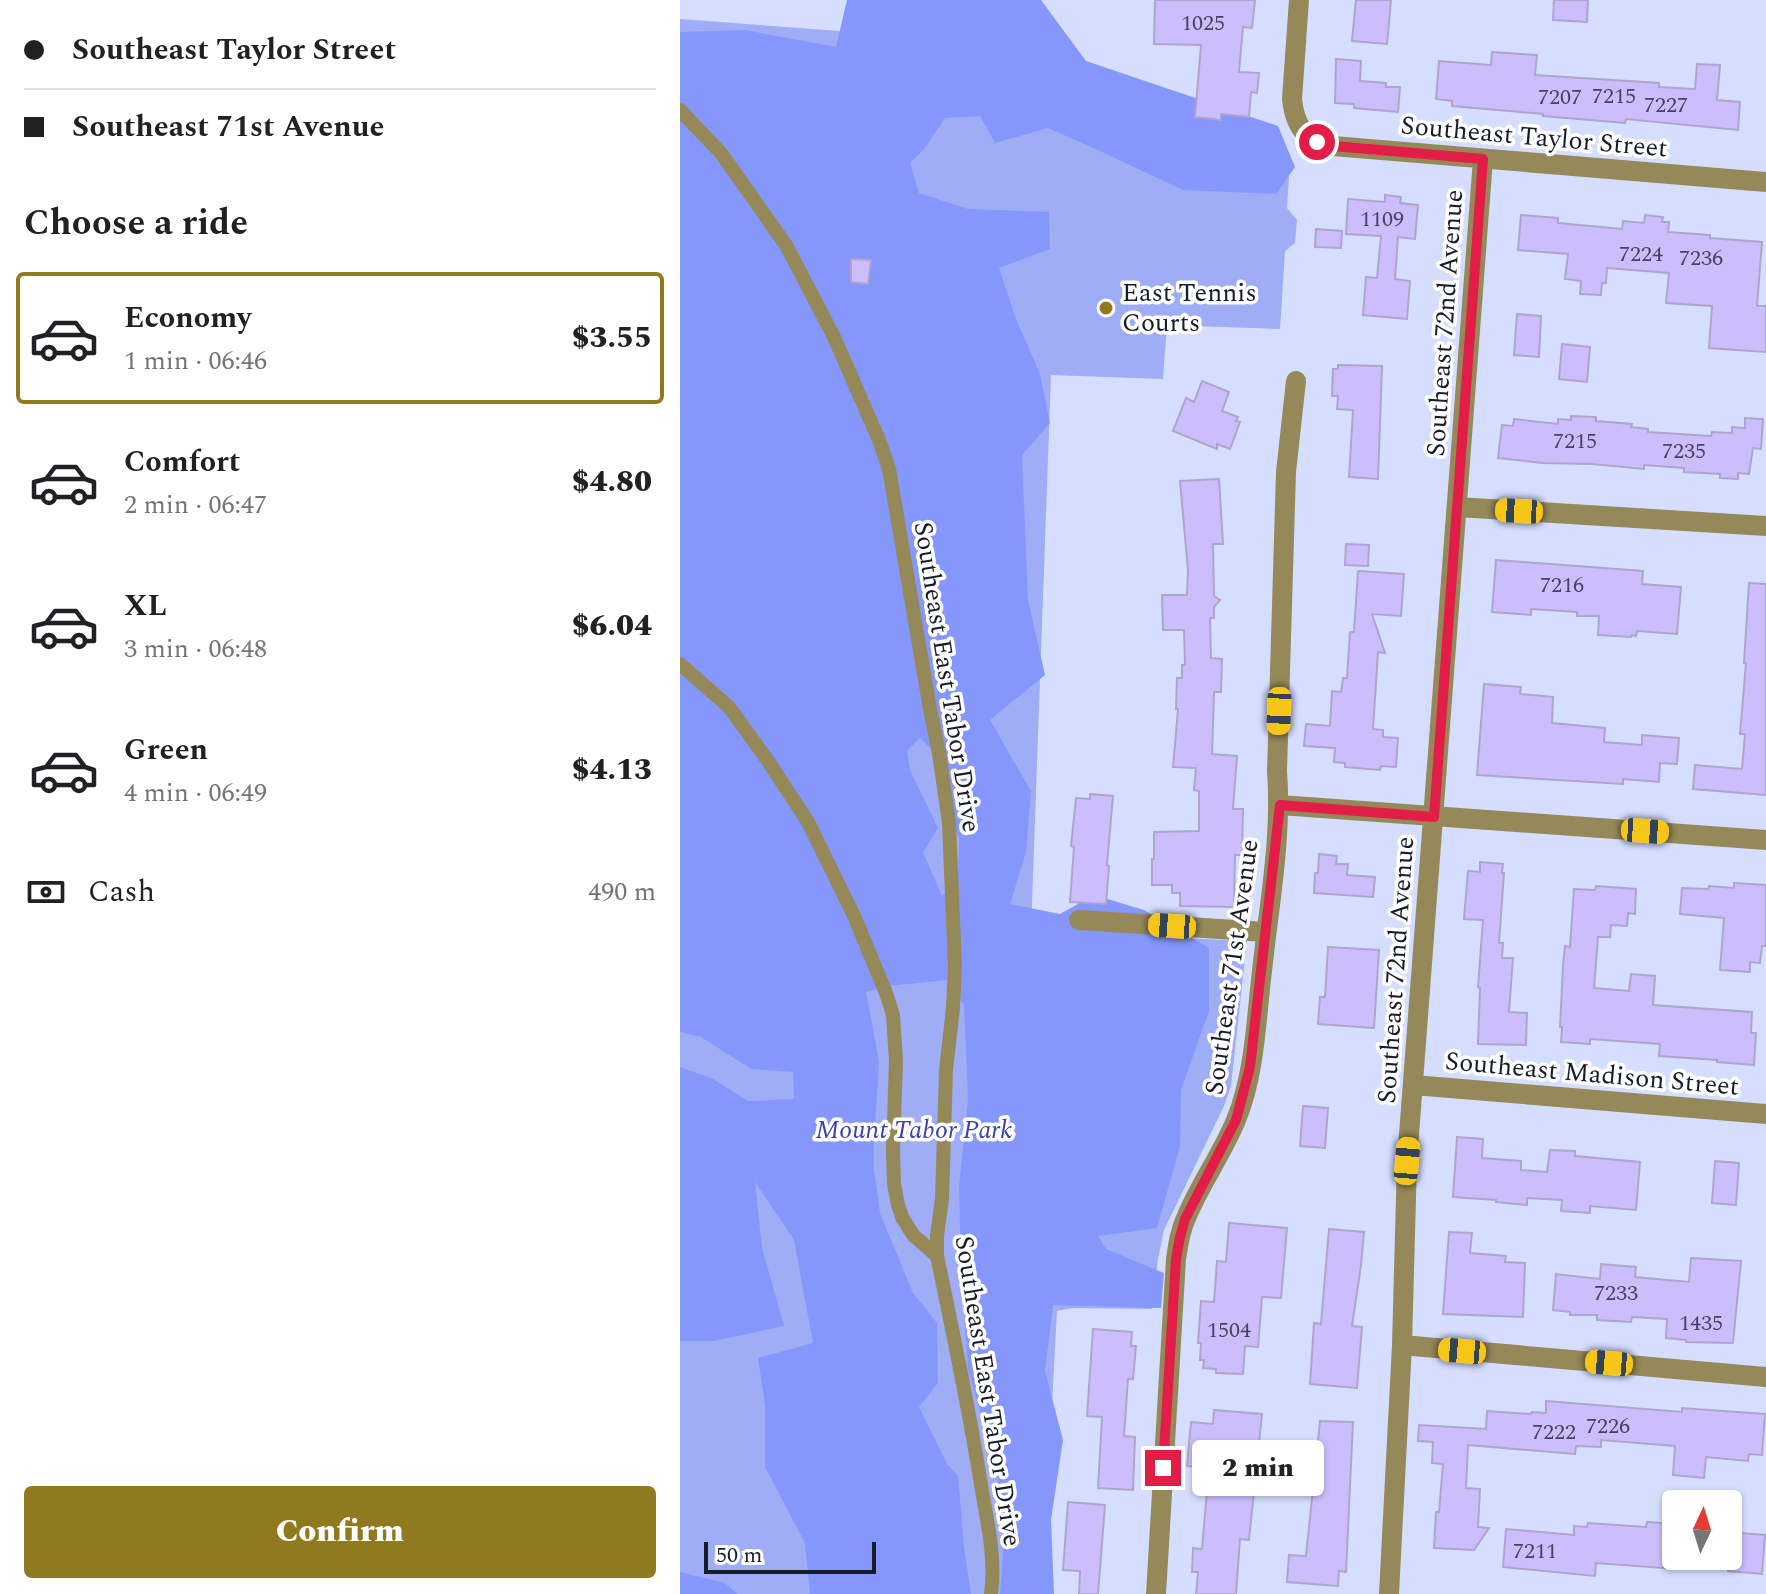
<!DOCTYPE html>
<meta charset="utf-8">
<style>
:root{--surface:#fff;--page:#f2f2f2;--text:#202124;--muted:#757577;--line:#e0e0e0;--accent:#907a20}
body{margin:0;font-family:Spectral,serif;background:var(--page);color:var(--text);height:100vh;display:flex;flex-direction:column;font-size:30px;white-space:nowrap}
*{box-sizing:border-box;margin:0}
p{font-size:26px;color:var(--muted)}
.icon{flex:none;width:44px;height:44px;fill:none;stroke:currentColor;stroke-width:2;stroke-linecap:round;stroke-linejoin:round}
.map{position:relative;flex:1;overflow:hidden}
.drawer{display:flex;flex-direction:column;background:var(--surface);width:680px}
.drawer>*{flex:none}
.hud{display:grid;align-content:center;height:176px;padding:0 24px;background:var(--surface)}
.needle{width:52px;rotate:4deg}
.controls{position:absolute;left:982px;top:1490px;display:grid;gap:16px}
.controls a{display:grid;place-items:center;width:80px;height:80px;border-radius:8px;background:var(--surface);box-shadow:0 2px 6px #0004;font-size:40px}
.scale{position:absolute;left:24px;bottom:20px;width:172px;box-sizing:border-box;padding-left:8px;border:4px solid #181c2a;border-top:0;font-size:22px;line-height:28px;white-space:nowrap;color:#181c2a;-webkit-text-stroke:6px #fff;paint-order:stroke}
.end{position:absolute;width:36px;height:36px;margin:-18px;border:10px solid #e11d48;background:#fff;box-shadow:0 0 0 4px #fff}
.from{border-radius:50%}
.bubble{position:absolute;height:56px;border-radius:8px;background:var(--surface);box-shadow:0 2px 6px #0004;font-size:26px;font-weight:800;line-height:56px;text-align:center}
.car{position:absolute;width:24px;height:48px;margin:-24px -12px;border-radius:10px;box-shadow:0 0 6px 2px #0007;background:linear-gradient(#f5c518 24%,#345 0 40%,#f5c518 0 76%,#345 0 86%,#f5c518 0)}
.hud b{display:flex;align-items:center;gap:28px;height:76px;font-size:30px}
.hud b+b{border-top:2px solid var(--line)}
.hud i{width:20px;height:20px;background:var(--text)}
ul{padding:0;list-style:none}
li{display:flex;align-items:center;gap:24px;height:132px;margin:0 16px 12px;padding:0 8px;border:4px solid transparent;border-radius:8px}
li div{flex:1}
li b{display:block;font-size:30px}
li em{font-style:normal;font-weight:800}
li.selected{border-color:var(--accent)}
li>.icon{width:72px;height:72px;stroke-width:1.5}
h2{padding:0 24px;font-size:36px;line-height:96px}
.pay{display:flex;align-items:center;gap:20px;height:88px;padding:0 24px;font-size:30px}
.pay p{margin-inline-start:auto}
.cta{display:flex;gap:16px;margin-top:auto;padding:16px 24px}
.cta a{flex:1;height:92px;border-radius:8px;background:var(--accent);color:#fff;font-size:32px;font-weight:800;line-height:92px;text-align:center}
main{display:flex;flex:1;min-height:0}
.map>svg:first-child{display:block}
</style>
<main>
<section class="drawer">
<div class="hud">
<b><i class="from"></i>Southeast Taylor Street</b>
<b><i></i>Southeast 71st Avenue</b>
</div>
<h2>Choose a ride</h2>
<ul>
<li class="selected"><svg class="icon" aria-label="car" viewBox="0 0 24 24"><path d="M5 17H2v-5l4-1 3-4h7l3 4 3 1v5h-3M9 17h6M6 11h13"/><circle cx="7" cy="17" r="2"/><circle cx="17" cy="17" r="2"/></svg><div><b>Economy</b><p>1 min · 06:46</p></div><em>$3.55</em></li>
<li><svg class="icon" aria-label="car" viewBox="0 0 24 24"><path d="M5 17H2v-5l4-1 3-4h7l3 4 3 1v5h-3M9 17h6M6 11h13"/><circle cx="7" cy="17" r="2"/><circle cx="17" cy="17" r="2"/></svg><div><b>Comfort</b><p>2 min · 06:47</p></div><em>$4.80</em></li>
<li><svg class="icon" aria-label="car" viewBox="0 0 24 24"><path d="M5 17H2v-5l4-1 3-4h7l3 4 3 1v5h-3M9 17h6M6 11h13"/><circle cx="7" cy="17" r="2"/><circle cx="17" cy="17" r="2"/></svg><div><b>XL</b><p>3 min · 06:48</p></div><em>$6.04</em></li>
<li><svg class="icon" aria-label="car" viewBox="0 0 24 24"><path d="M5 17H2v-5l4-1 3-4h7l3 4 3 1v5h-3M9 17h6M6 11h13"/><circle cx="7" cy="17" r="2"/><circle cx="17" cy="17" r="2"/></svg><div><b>Green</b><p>4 min · 06:49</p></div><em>$4.13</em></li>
</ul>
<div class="pay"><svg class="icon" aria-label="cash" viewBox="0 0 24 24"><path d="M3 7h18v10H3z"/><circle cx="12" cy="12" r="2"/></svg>Cash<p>490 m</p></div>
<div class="cta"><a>Confirm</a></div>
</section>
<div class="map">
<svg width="1086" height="1594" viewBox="0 0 1086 1594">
<rect width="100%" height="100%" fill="#d6deff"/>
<path fill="#9eadf6" d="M 0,19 L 370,47 L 588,174 L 609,176 L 607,208 L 617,220 L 615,243 L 605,251 L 600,329 L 487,325 L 483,379 L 371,375 L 351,931 L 567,941 L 551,1086 L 544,1106 L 484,1230 L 478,1259 L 472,1309 L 393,1308 L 377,1311 L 362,1594 L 0,1594 Z"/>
<path fill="#8697fc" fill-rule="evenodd" d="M 167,0 L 361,0 L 406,61 L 598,126 L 615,167 L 596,194 L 503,190 L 420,151 L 368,128 L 315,143 L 300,116 L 265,118 L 245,148 L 230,163 L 239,193 L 288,209 L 369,212 L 370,249 L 319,268 L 336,319 L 360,374 L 370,423 L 342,455 L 348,600 L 365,675 L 310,720 L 351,791 L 346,852 L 330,904 L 380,914 L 414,895 L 464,910 L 529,948 L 529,1011 L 501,1090 L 500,1146 L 477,1228 L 418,1236 L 426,1249 L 484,1273 L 481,1308 L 373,1305 L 365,1371 L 383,1440 L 371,1520 L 374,1594 L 320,1594 L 326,1512 L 307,1435 L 288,1370 L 281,1264 L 279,1186 L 288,1099 L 284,1005 L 268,980 L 208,986 L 186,992 L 199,1061 L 194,1141 L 194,1169 L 200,1213 L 233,1293 L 257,1323 L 258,1383 L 239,1407 L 267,1464 L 278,1476 L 284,1547 L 291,1594 L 130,1594 L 125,1543 L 85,1467 L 85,1405 L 78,1358 L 133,1343 L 114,1240 L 75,1182 L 82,1248 L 104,1326 L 34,1341 L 0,1341 L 0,1067 L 33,1079 L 68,1101 L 114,1099 L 113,1072 L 71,1069 L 21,1037 L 0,1032 L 0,32 L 65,30 L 156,47 ZM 240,738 L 251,749 L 257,784 L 279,838 L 278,879 L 262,896 L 243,852 L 258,828 L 230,770 L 227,751 Z
M 0,1572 L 45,1583 L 57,1594 L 0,1594 Z"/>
<path fill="#ccbefd" stroke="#aea5cd" stroke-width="2" d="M 475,0 L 575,0 L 572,28 L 563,27 L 559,72 L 579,73 L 577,93 L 571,92 L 569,117 L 541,114 L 541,120 L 515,117 L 521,45 L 474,44 Z
M 676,0 L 711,0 L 707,44 L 672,41 Z
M 874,0 L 908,0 L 907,22 L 873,20 Z
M 812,52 L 857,55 L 855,75 L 979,83 L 979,87 L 1015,89 L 1017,64 L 1040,65 L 1037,100 L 1060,102 L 1058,130 L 946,119 L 945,123 L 863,116 L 863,114 L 772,106 L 772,101 L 756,99 L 759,61 L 811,65 Z
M 656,59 L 681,61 L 680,81 L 706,83 L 706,87 L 720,87 L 718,112 L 674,108 L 674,104 L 655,103 Z
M 705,195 L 721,197 L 720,203 L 738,205 L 735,239 L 718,237 L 715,279 L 730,281 L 727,319 L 683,315 L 686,277 L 697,278 L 701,236 L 666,234 L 668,199 L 705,202 Z
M 841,215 L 878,218 L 878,223 L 942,229 L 943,221 L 964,223 L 965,215 L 983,217 L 982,222 L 989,222 L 988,232 L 1030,235 L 1030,238 L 1082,242 L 1077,306 L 1086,306 L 1086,352 L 1029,348 L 1032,306 L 986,303 L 989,273 L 927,268 L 926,283 L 922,283 L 921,295 L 900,294 L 901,281 L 885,279 L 888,254 L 838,250 Z
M 636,229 L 662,231 L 661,248 L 635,247 Z
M 171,259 L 191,260 L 188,284 L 171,282 Z
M 837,314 L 861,316 L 859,357 L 834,355 Z
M 882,344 L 910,347 L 907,382 L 879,379 Z
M 658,365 L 702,366 L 698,479 L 669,477 L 673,410 L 657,409 L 658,396 L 652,396 L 653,369 L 658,369 Z
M 522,381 L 549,392 L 542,411 L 558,417 L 556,421 L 560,422 L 550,449 L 537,444 L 537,449 L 493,431 L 506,398 L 514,402 Z
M 891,416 L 916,417 L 916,421 L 952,424 L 951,427 L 968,429 L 968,432 L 1031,436 L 1032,432 L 1052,433 L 1052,427 L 1065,428 L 1065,418 L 1083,419 L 1081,449 L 1073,448 L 1069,474 L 1058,473 L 1058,479 L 1040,478 L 1040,474 L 1004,472 L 1004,468 L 964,465 L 964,469 L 912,464 L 863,463 L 818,458 L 822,425 L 833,426 L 834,419 L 878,424 L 878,419 L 891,420 Z
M 539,479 L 543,544 L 533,544 L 534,596 L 540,600 L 534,607 L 534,618 L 530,618 L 531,658 L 542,659 L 541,692 L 534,692 L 532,754 L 557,756 L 553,809 L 563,809 L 562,855 L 555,855 L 554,907 L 500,906 L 500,893 L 492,893 L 492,885 L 472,885 L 472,859 L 474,859 L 474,832 L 519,831 L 519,791 L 514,790 L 516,768 L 493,767 L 498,709 L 496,709 L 497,678 L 502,678 L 502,665 L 505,665 L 504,630 L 483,630 L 482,595 L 507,595 L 508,570 L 500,481 Z
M 666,544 L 689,545 L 688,566 L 665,565 Z
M 816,560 L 963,571 L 962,584 L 1001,587 L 997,634 L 957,631 L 956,636 L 952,635 L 951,637 L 918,635 L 919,616 L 897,616 L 897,612 L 851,609 L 851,615 L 812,612 Z
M 678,571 L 724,574 L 721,616 L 692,614 L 705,653 L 698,652 L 693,729 L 703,730 L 703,737 L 718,738 L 716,767 L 701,766 L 700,770 L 665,767 L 665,763 L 654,762 L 655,748 L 624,746 L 626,724 L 650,726 L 652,691 L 661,692 L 663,678 L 667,678 L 670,632 L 674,632 Z
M 1069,583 L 1086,584 L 1086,795 L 1013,789 L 1015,765 L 1062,769 L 1065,734 L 1060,734 L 1066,663 L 1064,663 Z
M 804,684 L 841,687 L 840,694 L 873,697 L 872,723 L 925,728 L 924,742 L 962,745 L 962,735 L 999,738 L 997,764 L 980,763 L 979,782 L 943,779 L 943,784 L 797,775 Z
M 410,794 L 433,796 L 427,865 L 429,866 L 426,904 L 390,902 L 394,847 L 391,846 L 396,798 L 410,799 Z
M 639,854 L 657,856 L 656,864 L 668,864 L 667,875 L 695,877 L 693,897 L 634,893 L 635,873 L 638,873 Z
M 800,862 L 823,864 L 822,873 L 824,873 L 819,943 L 823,943 L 822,958 L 833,958 L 829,1012 L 847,1013 L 846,1045 L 798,1044 L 800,988 L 798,987 L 803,920 L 784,919 L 788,871 L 800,872 Z
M 1054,883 L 1086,885 L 1086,946 L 1082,946 L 1080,963 L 1070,962 L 1070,972 L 1040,970 L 1044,918 L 1000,914 L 1002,888 L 1028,889 L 1029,886 L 1054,888 Z
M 916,886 L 956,889 L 955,914 L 948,913 L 947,926 L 931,925 L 930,937 L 918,937 L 914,988 L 949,991 L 951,974 L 975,976 L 973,1005 L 1072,1012 L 1071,1033 L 1076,1033 L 1074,1065 L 1037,1062 L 1037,1060 L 979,1056 L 980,1044 L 910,1039 L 910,1044 L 881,1042 L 882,1027 L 880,1027 L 883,965 L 885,946 L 890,947 L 894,889 L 915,890 Z
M 648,947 L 699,950 L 694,1028 L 638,1024 L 640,997 L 645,997 Z
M 623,1106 L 648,1108 L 645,1148 L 620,1146 Z
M 777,1137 L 803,1139 L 802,1158 L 841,1161 L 841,1170 L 867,1172 L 870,1150 L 895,1151 L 895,1156 L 960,1162 L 956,1210 L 910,1206 L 910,1213 L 881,1211 L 882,1200 L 847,1198 L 847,1205 L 816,1202 L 816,1200 L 773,1197 Z
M 1035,1161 L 1059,1163 L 1056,1205 L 1032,1203 Z
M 549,1223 L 607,1228 L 601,1298 L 582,1297 L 578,1347 L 565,1346 L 563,1374 L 536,1373 L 536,1369 L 523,1368 L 524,1360 L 520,1360 L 521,1343 L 518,1343 L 521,1301 L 534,1302 L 537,1261 L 546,1262 Z
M 649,1229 L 684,1232 L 681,1265 L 672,1326 L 682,1327 L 677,1388 L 630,1384 L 634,1323 L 641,1324 Z
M 769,1232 L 792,1233 L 790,1253 L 826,1256 L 825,1262 L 845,1263 L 843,1317 L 763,1314 Z
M 1011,1258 L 1061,1261 L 1053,1343 L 1006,1342 L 1006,1340 L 986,1338 L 987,1319 L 952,1317 L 951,1322 L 917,1320 L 917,1315 L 890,1315 L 890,1312 L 873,1310 L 876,1274 L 920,1279 L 921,1264 L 956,1267 L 955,1277 L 1009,1282 Z
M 413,1329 L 452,1332 L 451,1346 L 456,1346 L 453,1379 L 448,1379 L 444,1436 L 455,1437 L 453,1490 L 418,1488 L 422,1417 L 407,1416 Z
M 866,1401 L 1002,1412 L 1002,1408 L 1085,1414 L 1082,1455 L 1069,1454 L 1068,1461 L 1026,1457 L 1024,1478 L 993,1475 L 995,1446 L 921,1440 L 921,1447 L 896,1446 L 895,1454 L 788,1445 L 786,1488 L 800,1489 L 798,1527 L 809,1528 L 794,1550 L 754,1548 L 756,1512 L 759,1512 L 763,1464 L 752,1463 L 753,1442 L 738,1441 L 739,1425 L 806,1429 L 807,1411 L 851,1414 L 852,1412 L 866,1413 Z
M 534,1410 L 582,1414 L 569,1540 L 560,1539 L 556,1594 L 516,1594 L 518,1572 L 512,1572 L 513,1548 L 522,1549 L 529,1467 L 507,1466 L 511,1422 L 533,1424 Z
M 640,1421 L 673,1422 L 666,1572 L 659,1571 L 658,1586 L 607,1582 L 609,1555 L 626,1556 Z
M 388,1502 L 425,1505 L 418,1594 L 399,1594 L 400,1571 L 383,1570 Z
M 967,1522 L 996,1524 L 996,1569 L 916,1563 L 915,1576 L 823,1567 L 826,1529 L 894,1535 L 894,1526 L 907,1527 L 908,1523 L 966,1527 Z
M 1048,1532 L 1085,1535 L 1082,1574 L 1048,1571 Z"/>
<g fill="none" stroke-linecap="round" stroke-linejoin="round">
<path stroke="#958959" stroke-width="14" d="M 0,110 L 41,153 L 106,245 L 154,337 L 199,440 L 209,469 L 250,709 L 259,753 L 269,823 L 275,967 L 273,1008 L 266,1070 L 262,1199 L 257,1236 L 257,1256 C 273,1332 289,1408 301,1485 C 307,1520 316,1558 311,1594
M 0,664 L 49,707 L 88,761 L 128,822 L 175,918 L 206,993 L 213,1015 L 216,1060 L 213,1152 L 214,1184 L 218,1205 L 222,1217 L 233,1235 L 257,1256"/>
<path stroke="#958959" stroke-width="20" d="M 619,0 L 612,99 C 615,127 625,140 653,146 L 1086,182
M 777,507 L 1086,526
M 600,805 L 1086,840
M 399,920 L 586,932
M 733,1085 L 1086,1114
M 722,1345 L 1086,1377
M 476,1594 L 496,1259 C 498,1245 500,1231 506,1218 C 520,1184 542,1154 556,1120 C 575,1074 576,1020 582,971 C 589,905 602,837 597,771 L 606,472 L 616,381
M 709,1594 L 722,1345 L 727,1161 L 803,159"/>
</g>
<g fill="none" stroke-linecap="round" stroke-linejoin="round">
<path stroke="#e11d48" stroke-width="10" d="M 483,1468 L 496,1259 L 500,1237 L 505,1219 L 556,1120 L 570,1067 L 600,805 L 754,817 L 803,159 L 653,146 L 637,142"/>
</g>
<circle fill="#907a20" stroke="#fff" stroke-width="3" cx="426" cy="308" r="8"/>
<g text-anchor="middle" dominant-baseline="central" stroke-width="7" stroke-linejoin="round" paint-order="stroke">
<g font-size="22" fill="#45445f">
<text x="523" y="23">1025</text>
<text x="934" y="96">7215</text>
<text x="880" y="97">7207</text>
<text x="986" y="105">7227</text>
<text x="702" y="219">1109</text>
<text x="961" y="254">7224</text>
<text x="1021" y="258">7236</text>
<text x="895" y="441">7215</text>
<text x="1004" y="451">7235</text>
<text x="882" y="585">7216</text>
<text x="936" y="1293">7233</text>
<text x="1021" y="1323">1435</text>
<text x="549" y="1330">1504</text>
<text x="928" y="1426">7226</text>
<text x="874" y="1432">7222</text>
<text x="855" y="1551">7211</text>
</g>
<g font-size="26" fill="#181c2a" stroke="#fff">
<text transform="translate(854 137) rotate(5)">Southeast Taylor Street</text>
<text transform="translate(765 323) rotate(-86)">Southeast 72nd Avenue</text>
<text transform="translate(267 677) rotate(81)">Southeast East Tabor Drive</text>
<text transform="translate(552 967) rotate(-82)">Southeast 71st Avenue</text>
<text transform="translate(716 970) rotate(-86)">Southeast 72nd Avenue</text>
<text transform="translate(912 1074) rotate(5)">Southeast Madison Street</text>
<text transform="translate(308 1391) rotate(81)">Southeast East Tabor Drive</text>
</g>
<g font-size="26" fill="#181c2a" stroke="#fff" text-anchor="start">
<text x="442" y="293">East Tennis<tspan x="442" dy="30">Courts</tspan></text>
</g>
<g font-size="26" font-style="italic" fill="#3c40b3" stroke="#fff">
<text x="234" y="1130">Mount Tabor Park</text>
</g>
</g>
</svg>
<div class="controls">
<a><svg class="needle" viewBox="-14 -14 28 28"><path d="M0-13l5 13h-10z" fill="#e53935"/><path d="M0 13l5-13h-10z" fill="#757577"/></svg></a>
</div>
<div class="scale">50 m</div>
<i class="end from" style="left:637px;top:142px"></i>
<i class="end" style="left:483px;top:1468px"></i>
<div class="bubble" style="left:512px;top:1440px;width:132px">2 min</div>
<i class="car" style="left:839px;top:511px;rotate:273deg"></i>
<i class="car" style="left:599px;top:711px;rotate:182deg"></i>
<i class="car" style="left:965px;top:831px;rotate:94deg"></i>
<i class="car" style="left:492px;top:926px;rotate:274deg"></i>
<i class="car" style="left:727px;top:1161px;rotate:5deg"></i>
<i class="car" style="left:782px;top:1351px;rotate:275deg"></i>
<i class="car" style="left:929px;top:1363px;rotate:275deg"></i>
</div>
</main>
